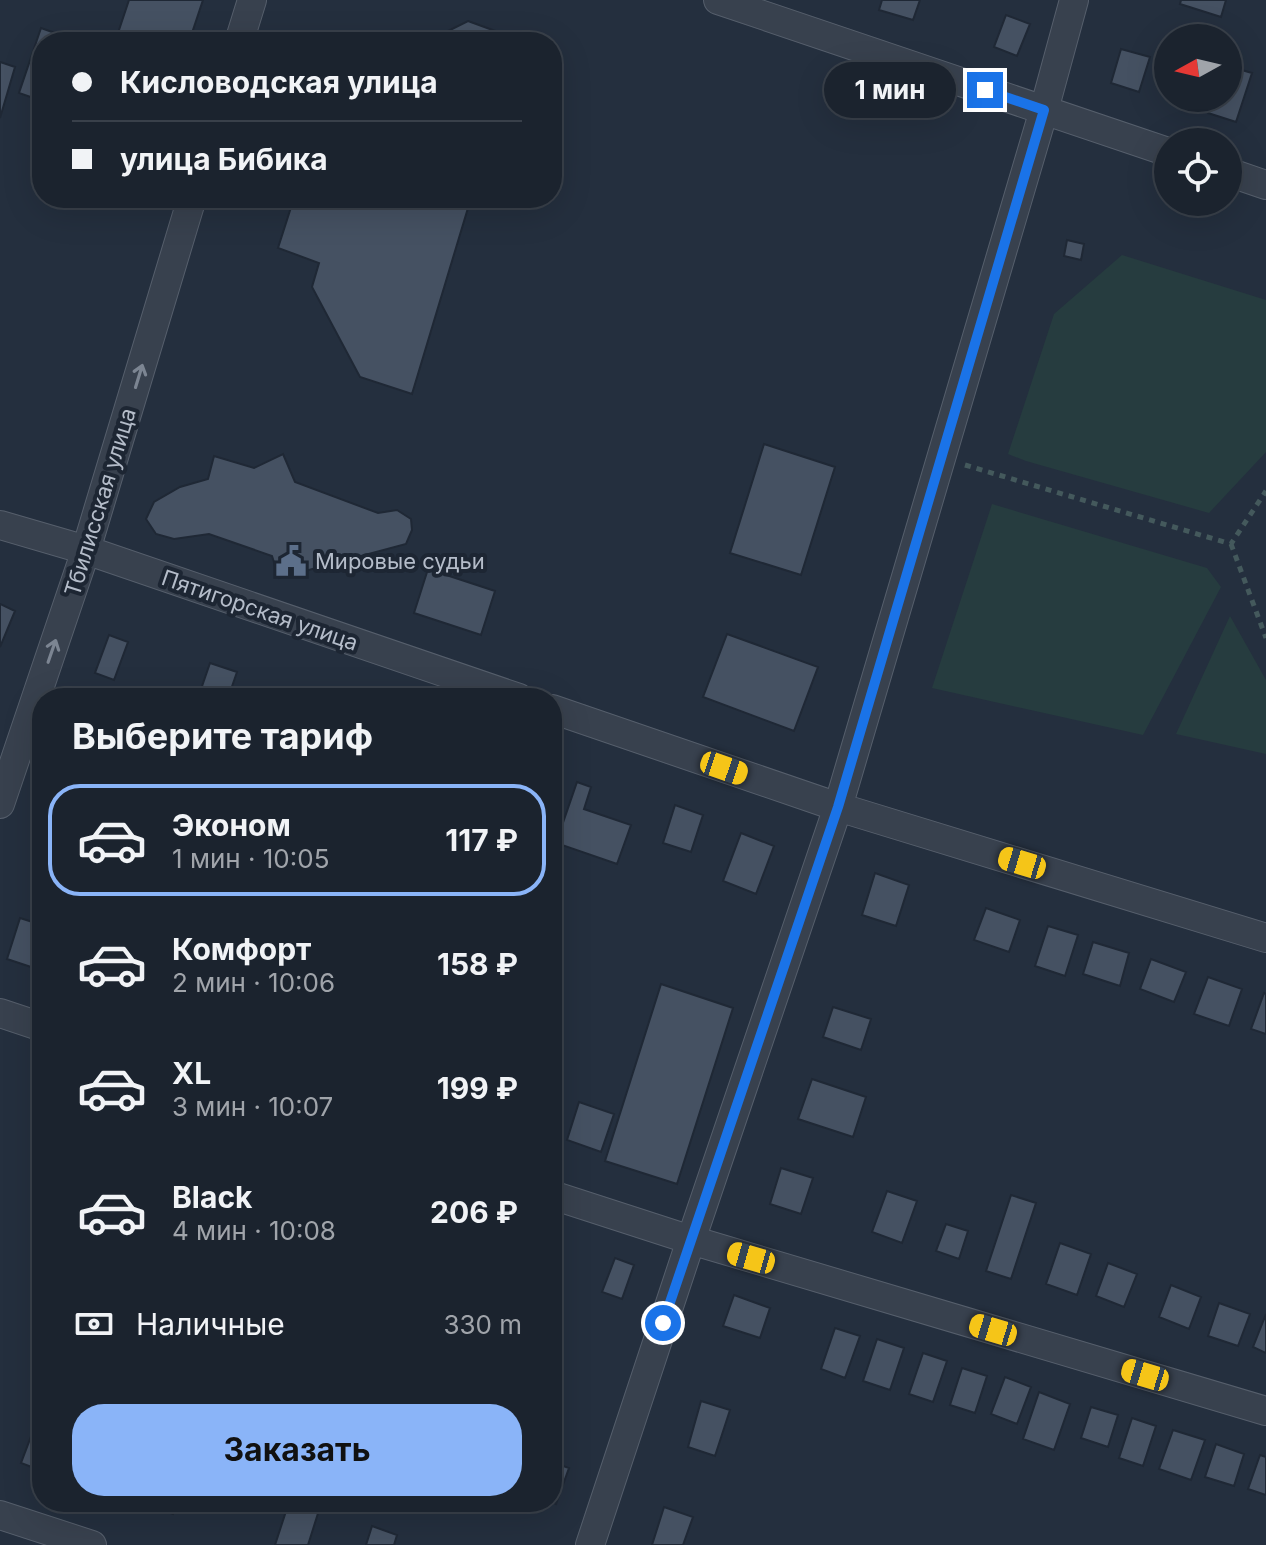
<!DOCTYPE html>
<html lang="ru">
<meta charset="utf-8">
<style>
:root{--surface:#1b232e;--page:#282f3a;--text:#f1f3f6;--muted:#a0a4aa;--line:#39404a;--accent:#8ab4f8}
body{margin:0;font-family:Inter,sans-serif;background:var(--page);color:var(--text);height:100vh;display:flex;flex-direction:column;font-size:30px;white-space:nowrap}
*{box-sizing:border-box;margin:0}
p{font-size:26px;color:var(--muted)}
.icon{flex:none;width:44px;height:44px;fill:none;stroke:currentColor;stroke-width:2;stroke-linecap:round;stroke-linejoin:round}
.map{position:relative;flex:1;overflow:hidden}
.side{position:absolute;left:32px;top:688px;width:530px;height:824px;display:flex;flex-direction:column;background:var(--surface);border-radius:32px;box-shadow:0 8px 32px #0002,0 0 0 2px var(--line)}
.side>*{flex:none}
.hud{position:absolute;left:32px;top:32px;width:530px;height:176px;border-radius:32px;box-shadow:0 8px 32px #0002,0 0 0 2px var(--line);display:grid;align-content:center;height:176px;padding:0 40px;background:var(--surface)}
.needle{width:52px;rotate:262deg}
.tools{position:absolute;left:1154px;top:24px;display:grid;gap:16px}
.tools a{display:grid;place-items:center;width:88px;height:88px;border-radius:50%;background:var(--surface);box-shadow:0 8px 32px #0002,0 0 0 2px var(--line);font-size:40px}
.end{position:absolute;width:36px;height:36px;margin:-18px;border:10px solid #1a73e8;background:#fff;box-shadow:0 0 0 4px #fff}
.from{border-radius:50%}
.bubble{position:absolute;height:56px;border-radius:28px;background:var(--surface);box-shadow:0 8px 32px #0002,0 0 0 2px var(--line);font-size:26px;font-weight:700;line-height:56px;text-align:center}
.car{position:absolute;width:24px;height:48px;margin:-24px -12px;border-radius:10px;box-shadow:0 0 6px 2px #0007;background:linear-gradient(#f5c518 24%,#345 0 40%,#f5c518 0 76%,#345 0 86%,#f5c518 0)}
.hud b{display:flex;align-items:center;gap:28px;height:76px;font-size:30px}
.hud b+b{border-top:2px solid var(--line)}
.hud i{width:20px;height:20px;background:var(--text)}
ul{padding:0;list-style:none}
li{display:flex;align-items:center;gap:24px;height:112px;margin:0 16px 12px;padding:0 24px;border:4px solid transparent;border-radius:32px}
li div{flex:1}
li b{display:block;font-size:30px}
li em{font-style:normal;font-weight:700}
li.current{border-color:var(--accent)}
li>.icon{width:72px;height:72px;stroke-width:1.5}
h2{padding:0 40px;font-size:36px;line-height:96px}
.pay{display:flex;align-items:center;gap:20px;height:88px;padding:0 40px;font-size:30px}
.pay p{margin-inline-start:auto}
.primary-button{display:flex;gap:16px;margin-top:auto;padding:16px 40px}
.primary-button a{flex:1;height:92px;border-radius:32px;background:var(--accent);color:#111;font-size:32px;font-weight:700;line-height:92px;text-align:center}
.map>svg:first-child{display:block}
</style>
<div class="map">
<svg width="1266" height="1545" viewBox="0 0 1266 1545">
<rect width="100%" height="100%" fill="#242f3e"/>
<path fill="#263c3f" d="M 1122,255 L 1266,300 L 1266,452 L 1209,513 L 1026,461 L 1008,454 L 1054,314 Z
M 992,504 L 1207,568 L 1221,587 L 1143,735 L 932,688 Z
M 1230,616 L 1266,680 L 1266,754 L 1176,734 Z"/>
<path fill="#455162" stroke="#1f2835" stroke-width="2" d="M 129,0 L 203,0 L 189,42 L 115,42 Z
M 882,0 L 920,0 L 913,20 L 879,10 Z
M 1181,0 L 1226,0 L 1221,17 L 1180,4 Z
M 1006,15 L 1030,24 L 1017,56 L 994,47 Z
M 468,21 L 520,40 L 519,42 L 426,42 Z
M 41,28 L 80,42 L 42,42 L 42,101 L 19,93 Z
M 1121,49 L 1150,57 L 1139,92 L 1111,83 Z
M 0,62 L 15,67 L 0,118 Z
M 1228,66 L 1252,73 L 1236,122 L 1208,113 L 1213,98 L 1228,98 Z
M 294,198 L 471,198 L 412,394 L 360,377 L 312,287 L 319,263 L 278,248 Z
M 1067,240 L 1084,244 L 1081,260 L 1064,256 Z
M 764,444 L 835,467 L 801,575 L 730,553 Z
M 283,454 L 295,482 L 378,513 L 397,510 L 411,519 L 412,530 L 406,544 L 279,578 L 272,556 L 209,534 L 174,539 L 156,534 L 146,519 L 154,502 L 180,487 L 208,479 L 214,456 L 254,468 Z
M 428,569 L 495,591 L 481,635 L 414,613 Z
M 0,604 L 15,611 L 0,647 Z
M 727,634 L 818,667 L 794,731 L 703,697 Z
M 109,635 L 128,642 L 114,680 L 95,673 Z
M 210,663 L 237,672 L 228,698 L 198,698 Z
M 577,782 L 591,787 L 584,809 L 631,825 L 617,864 L 556,843 Z
M 675,805 L 703,815 L 691,852 L 663,843 Z
M 741,833 L 774,846 L 756,894 L 723,881 Z
M 875,873 L 909,885 L 896,926 L 862,915 Z
M 986,908 L 1020,920 L 1009,952 L 974,940 Z
M 20,918 L 42,925 L 42,953 L 37,969 L 7,959 Z
M 1048,926 L 1078,935 L 1065,976 L 1035,966 Z
M 1093,942 L 1129,953 L 1120,986 L 1083,974 Z
M 1151,959 L 1186,972 L 1174,1002 L 1140,989 Z
M 1208,977 L 1242,989 L 1229,1026 L 1194,1014 Z
M 661,984 L 733,1008 L 677,1184 L 605,1161 Z
M 1264,993 L 1266,994 L 1266,1034 L 1251,1029 Z
M 833,1007 L 871,1019 L 861,1050 L 823,1037 Z
M 812,1079 L 866,1097 L 853,1137 L 798,1119 Z
M 579,1102 L 614,1114 L 601,1152 L 567,1140 Z
M 781,1168 L 813,1178 L 801,1214 L 770,1204 Z
M 887,1191 L 917,1201 L 902,1243 L 872,1232 Z
M 1011,1195 L 1036,1203 L 1011,1279 L 986,1271 Z
M 946,1224 L 968,1231 L 959,1259 L 936,1251 Z
M 1060,1243 L 1091,1254 L 1077,1295 L 1046,1284 Z
M 615,1258 L 634,1265 L 622,1299 L 602,1292 Z
M 1108,1263 L 1137,1274 L 1124,1307 L 1096,1296 Z
M 1171,1285 L 1201,1297 L 1189,1329 L 1159,1317 Z
M 734,1295 L 770,1308 L 760,1338 L 723,1326 Z
M 1219,1303 L 1250,1314 L 1238,1346 L 1208,1336 Z
M 1266,1314 L 1266,1353 L 1253,1347 Z
M 835,1328 L 860,1336 L 845,1378 L 821,1369 Z
M 877,1339 L 904,1348 L 890,1390 L 863,1381 Z
M 923,1353 L 947,1361 L 933,1402 L 909,1394 Z
M 962,1368 L 987,1376 L 975,1413 L 950,1405 Z
M 1005,1377 L 1031,1387 L 1017,1424 L 991,1414 Z
M 1039,1392 L 1070,1404 L 1054,1450 L 1023,1439 Z
M 701,1401 L 730,1410 L 715,1456 L 688,1447 Z
M 1091,1407 L 1118,1415 L 1108,1447 L 1081,1438 Z
M 1132,1418 L 1156,1426 L 1143,1466 L 1119,1458 Z
M 35,1426 L 42,1428 L 42,1471 L 21,1463 Z
M 1173,1430 L 1205,1440 L 1191,1480 L 1159,1469 Z
M 1216,1444 L 1244,1454 L 1234,1486 L 1205,1477 Z
M 1260,1455 L 1266,1457 L 1266,1495 L 1248,1489 Z
M 552,1462 L 569,1468 L 556,1504 L 552,1502 Z
M 143,1502 L 178,1502 L 173,1514 Z
M 289,1502 L 305,1502 L 320,1507 L 308,1545 L 275,1545 Z
M 664,1507 L 693,1517 L 683,1545 L 652,1545 Z
M 372,1526 L 397,1535 L 394,1545 L 366,1545 Z"/>
<g fill="none" stroke-linecap="round" stroke-linejoin="round">
<defs>
<path id="street" d="M 718,0 L 1168,152
M 239,42 L 252,0
M 1228,172 L 1266,185
M 0,525 L 86,550 L 519,698
M 552,709 L 838,807 L 1266,938
M 0,804 L 86,550 L 192,198
M 0,1013 L 42,1027
M 552,1195 L 691,1240 L 1266,1411
M 0,1515 L 92,1545
M 590,1545 L 691,1240 L 838,807 L 1044,110 L 1074,0"/>
</defs>
<use href="#street" stroke="#565f6c" stroke-width="30"/>
<path stroke="#44595c" stroke-width="5" stroke-dasharray="6 6" stroke-linecap="butt" d="M 965,465 L 1231,544 L 1266,491
M 1231,544 L 1266,638"/>
<use href="#street" stroke="#38414e" stroke-width="28"/>
</g>
<defs><path id="oneway-shaft" d="M-6 0H5M1.5-3L5.5 0L1.5 3" fill="none" stroke-width="1.6" stroke-linecap="round" stroke-linejoin="round" transform="scale(2)"/></defs>
<g stroke="#7c8592">
<use href="#oneway-shaft" transform="translate(139 376) rotate(-73)"/>
<use href="#oneway-shaft" transform="translate(52 651) rotate(-71)"/>
</g>
<g fill="none" stroke-linecap="round" stroke-linejoin="round">
<path stroke="#1a73e8" stroke-width="10" d="M 663,1323 L 838,807 L 1044,110 L 985,90"/>
</g>
<defs>
<symbol id="civic-bare" viewBox="-9 -9 18 18"><path d="M-.6-6.5H3V-4.5H.6V-3L4-1V1h2V6H-6V1h2V-1L-.6-3ZM-1.2 2.5V6h2.4V2.5Z" fill="#5c6f8a" stroke="#1d2633" stroke-width="2.5" paint-order="stroke"/></symbol>
</defs>
<g fill-rule="evenodd">
<use href="#civic-bare" x="269" y="539" width="44" height="44"/>
</g>
<g text-anchor="middle" dominant-baseline="central" stroke-width="8" stroke-linejoin="round" paint-order="stroke">
<g font-size="22" fill="#b4bcc9" stroke="#1d2633">
<text transform="translate(100 502) rotate(-73)">Тбилисская улица</text>
<text transform="translate(260 610) rotate(19)">Пятигорская улица</text>
</g>
<g font-size="22" fill="#b4bcc9" stroke="#1d2633" text-anchor="start">
<text x="315" y="561">Мировые судьи</text>
</g>
</g>
</svg>
<div class="tools">
<a><svg class="needle" viewBox="-14 -14 28 28"><path d="M0-13l5 13h-10z" fill="#e53935"/><path d="M0 13l5-13h-10z" fill="#a0a4aa"/></svg></a>
<a><svg class="icon" aria-label="locate" viewBox="0 0 24 24"><circle cx="12" cy="12" r="6"/><path d="M12 2v4M12 18v4M2 12h4M18 12h4"/></svg></a>
</div>
<i class="end from" style="left:663px;top:1323px"></i>
<i class="end" style="left:985px;top:90px"></i>
<div class="bubble" style="left:824px;top:62px;width:132px">1 мин</div>
<i class="car" style="left:724px;top:768px;rotate:109deg"></i>
<i class="car" style="left:1022px;top:863px;rotate:287deg"></i>
<i class="car" style="left:751px;top:1258px;rotate:286deg"></i>
<i class="car" style="left:993px;top:1330px;rotate:287deg"></i>
<i class="car" style="left:1145px;top:1375px;rotate:287deg"></i>
<div class="hud">
<b><i class="from"></i>Кисловодская улица</b>
<b><i></i>улица Бибика</b>
</div>
<section class="side">
<h2>Выберите тариф</h2>
<ul>
<li class="current"><svg class="icon" aria-label="car" viewBox="0 0 24 24"><path d="M5 17H2v-5l4-1 3-4h7l3 4 3 1v5h-3M9 17h6M6 11h13"/><circle cx="7" cy="17" r="2"/><circle cx="17" cy="17" r="2"/></svg><div><b>Эконом</b><p>1 мин · 10:05</p></div><em>117 ₽</em></li>
<li><svg class="icon" aria-label="car" viewBox="0 0 24 24"><path d="M5 17H2v-5l4-1 3-4h7l3 4 3 1v5h-3M9 17h6M6 11h13"/><circle cx="7" cy="17" r="2"/><circle cx="17" cy="17" r="2"/></svg><div><b>Комфорт</b><p>2 мин · 10:06</p></div><em>158 ₽</em></li>
<li><svg class="icon" aria-label="car" viewBox="0 0 24 24"><path d="M5 17H2v-5l4-1 3-4h7l3 4 3 1v5h-3M9 17h6M6 11h13"/><circle cx="7" cy="17" r="2"/><circle cx="17" cy="17" r="2"/></svg><div><b>XL</b><p>3 мин · 10:07</p></div><em>199 ₽</em></li>
<li><svg class="icon" aria-label="car" viewBox="0 0 24 24"><path d="M5 17H2v-5l4-1 3-4h7l3 4 3 1v5h-3M9 17h6M6 11h13"/><circle cx="7" cy="17" r="2"/><circle cx="17" cy="17" r="2"/></svg><div><b>Black</b><p>4 мин · 10:08</p></div><em>206 ₽</em></li>
</ul>
<div class="pay"><svg class="icon" aria-label="cash" viewBox="0 0 24 24"><path d="M3 7h18v10H3z"/><circle cx="12" cy="12" r="2"/></svg>Наличные<p>330 m</p></div>
<div class="primary-button"><a>Заказать</a></div>
</section>
</div>
